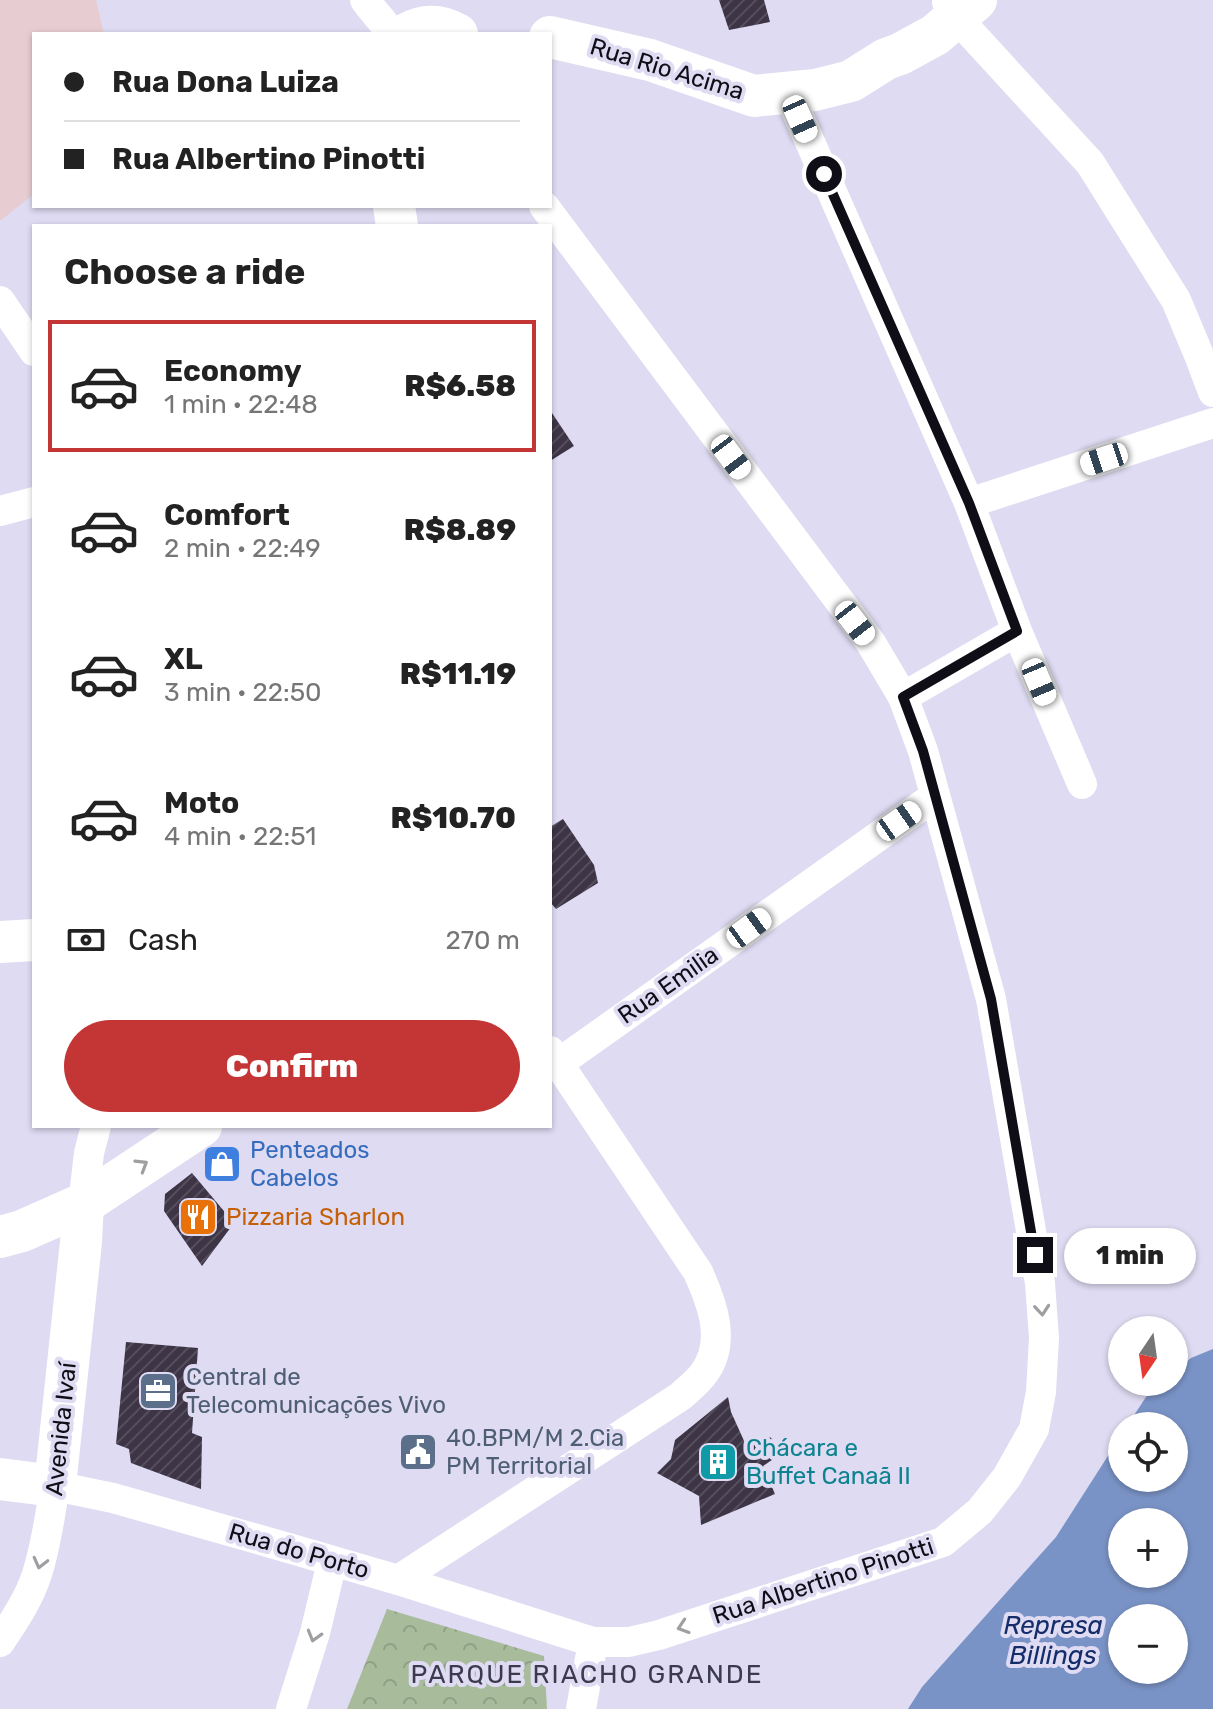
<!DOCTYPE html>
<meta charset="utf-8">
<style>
:root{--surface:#fff;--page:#f6f6f6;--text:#222;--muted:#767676;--line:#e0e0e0;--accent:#c43536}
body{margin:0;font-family:Rubik,sans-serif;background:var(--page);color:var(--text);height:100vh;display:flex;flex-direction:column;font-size:30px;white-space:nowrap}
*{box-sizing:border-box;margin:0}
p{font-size:26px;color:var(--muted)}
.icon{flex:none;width:44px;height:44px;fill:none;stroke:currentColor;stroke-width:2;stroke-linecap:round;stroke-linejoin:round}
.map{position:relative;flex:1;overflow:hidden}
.side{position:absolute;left:32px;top:224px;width:520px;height:904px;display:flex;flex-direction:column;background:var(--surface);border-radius:0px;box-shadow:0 2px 6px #0004}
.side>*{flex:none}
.banner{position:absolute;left:32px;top:32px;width:520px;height:176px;border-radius:0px;box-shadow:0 2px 6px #0004;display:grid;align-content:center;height:176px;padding:0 32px;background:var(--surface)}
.needle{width:52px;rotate:193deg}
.fabs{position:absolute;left:1108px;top:1316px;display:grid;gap:16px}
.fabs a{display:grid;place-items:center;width:80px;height:80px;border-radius:50%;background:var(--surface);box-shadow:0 2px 6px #0004;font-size:40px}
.end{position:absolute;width:36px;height:36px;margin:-18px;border:10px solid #0f0e16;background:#fff;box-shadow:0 0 0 4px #fff}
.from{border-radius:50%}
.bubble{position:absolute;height:56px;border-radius:28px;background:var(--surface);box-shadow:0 2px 6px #0004;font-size:26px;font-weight:800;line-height:56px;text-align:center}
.car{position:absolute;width:24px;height:48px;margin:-24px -12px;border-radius:10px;box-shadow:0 0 6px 2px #0007;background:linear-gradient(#fff 24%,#345 0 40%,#fff 0 76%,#345 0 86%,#fff 0)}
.banner b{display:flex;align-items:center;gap:28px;height:76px;font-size:30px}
.banner b+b{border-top:2px solid var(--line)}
.banner i{width:20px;height:20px;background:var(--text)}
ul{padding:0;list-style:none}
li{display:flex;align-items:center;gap:24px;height:132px;margin:0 16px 12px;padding:0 16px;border:4px solid transparent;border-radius:0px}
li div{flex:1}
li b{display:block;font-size:30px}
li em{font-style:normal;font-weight:800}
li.selected{border-color:var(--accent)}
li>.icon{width:72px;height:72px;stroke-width:1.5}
h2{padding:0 32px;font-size:36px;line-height:96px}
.pay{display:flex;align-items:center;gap:20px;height:88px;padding:0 32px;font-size:30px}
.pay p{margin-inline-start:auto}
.button{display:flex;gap:16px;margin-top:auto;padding:16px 32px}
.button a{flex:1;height:92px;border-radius:48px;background:var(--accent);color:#fff;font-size:32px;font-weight:800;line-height:92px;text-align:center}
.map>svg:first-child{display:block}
</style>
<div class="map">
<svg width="1213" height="1709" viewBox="0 0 1213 1709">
<defs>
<pattern id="park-crowns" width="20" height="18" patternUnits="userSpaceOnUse" patternTransform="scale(2)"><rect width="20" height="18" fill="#a8bc9b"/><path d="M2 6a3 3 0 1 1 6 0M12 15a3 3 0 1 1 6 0" fill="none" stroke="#8fa085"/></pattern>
<pattern id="building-hatch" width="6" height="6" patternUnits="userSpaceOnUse" patternTransform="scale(2)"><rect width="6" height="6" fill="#3d3445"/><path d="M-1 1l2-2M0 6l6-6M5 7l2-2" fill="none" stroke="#554e5c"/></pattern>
</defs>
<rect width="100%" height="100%" fill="#dedbf2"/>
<path fill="#e7cdd1" d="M 0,0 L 96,0 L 104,34 L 34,34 L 34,194 L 0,221 Z"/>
<path fill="url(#park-crowns)" d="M 387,1609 L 544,1656 L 547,1709 L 347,1709 Z"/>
<path fill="#7a93c6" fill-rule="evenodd" d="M 1213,1349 L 1213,1709 L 908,1709 L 922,1687 L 1056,1537 L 1122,1434 L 1122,1478 L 1174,1478 L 1174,1426 L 1127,1426 L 1146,1397 L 1163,1382 L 1174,1382 L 1174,1372 L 1191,1358 ZM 1122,1522 L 1174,1522 L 1174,1574 L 1122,1574 ZM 1122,1618 L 1174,1618 L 1174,1670 L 1122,1670 Z"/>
<path fill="url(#building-hatch)" d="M 719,0 L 764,0 L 770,22 L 729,30 Z
M 550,410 L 574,446 L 550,461 Z
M 563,819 L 594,865 L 598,883 L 556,909 L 550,902 L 550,827 Z
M 192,1173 L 234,1223 L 202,1266 L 164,1211 L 165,1194 Z
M 126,1342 L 198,1348 L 192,1433 L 202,1437 L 201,1489 L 131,1463 L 129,1449 L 116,1444 Z
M 728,1397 L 731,1412 L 745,1443 L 770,1437 L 784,1452 L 763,1466 L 775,1494 L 701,1525 L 699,1496 L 657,1473 L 671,1459 L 675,1440 Z"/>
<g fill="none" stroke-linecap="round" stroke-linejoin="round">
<path stroke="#fff" stroke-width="30" d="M 365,0 C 373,12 384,21 391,34
M 947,2 L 956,17 L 1090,163 L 1176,300 L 1199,355 L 1213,392
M 788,92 L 969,503 L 1017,631 L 1082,784
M 0,301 L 34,351
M 969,503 L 1213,423
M 0,511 L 34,502
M 903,697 L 1017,631
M 559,1063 L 935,796
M 83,1204 L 89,1153 L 96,1126
M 398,1580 L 681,1396 C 688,1389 698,1382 704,1373 C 727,1342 712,1303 698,1272 L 550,1051
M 0,1642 C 14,1621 29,1599 37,1574 C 46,1546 50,1516 55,1486 L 113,1498 L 285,1547 L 398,1580 L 593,1642 L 629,1642 L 659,1635 L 943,1542 L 980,1511 L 1007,1477 L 1034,1429 L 1041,1392 L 1044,1338 L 1040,1283 L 991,999 L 923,751 L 903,697 L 871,643 L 544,206
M 291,1709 L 315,1633 L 332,1562
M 581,1709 L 593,1642"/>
<path stroke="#fff" stroke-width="42" d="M 406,34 C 424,24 439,24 457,34
M 550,37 L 650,60 L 754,96 L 815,90 L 851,81 L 886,59 L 900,54 L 935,35 L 976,0
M 394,206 L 397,226
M 0,942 L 34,940
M 0,1237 L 22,1231 L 83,1204 L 201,1126
M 0,1479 L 55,1486 L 81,1242 L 83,1204"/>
</g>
<defs><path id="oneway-chevron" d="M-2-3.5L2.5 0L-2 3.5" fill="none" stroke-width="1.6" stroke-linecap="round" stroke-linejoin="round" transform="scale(2)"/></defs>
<g stroke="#9f9fa2">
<use href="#oneway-chevron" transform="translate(142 1165) rotate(-32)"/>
<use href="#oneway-chevron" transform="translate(1042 1310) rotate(85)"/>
<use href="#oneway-chevron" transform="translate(40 1563) rotate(104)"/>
<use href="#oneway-chevron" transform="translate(683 1627) rotate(162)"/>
<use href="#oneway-chevron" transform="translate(314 1636) rotate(106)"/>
</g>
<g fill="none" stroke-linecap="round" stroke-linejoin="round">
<path stroke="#0f0e16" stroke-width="10" d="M 824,174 L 969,503 L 1017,631 L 903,697 L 923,751 L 991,999 L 1035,1255"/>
</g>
<defs>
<symbol id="shop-square" viewBox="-11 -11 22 22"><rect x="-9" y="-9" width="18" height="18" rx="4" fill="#3f7fe0" stroke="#dedbf2"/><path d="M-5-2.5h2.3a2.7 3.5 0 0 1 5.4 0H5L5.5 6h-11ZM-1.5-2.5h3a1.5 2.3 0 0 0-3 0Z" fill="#fff"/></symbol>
<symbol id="restaurant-square" viewBox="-11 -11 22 22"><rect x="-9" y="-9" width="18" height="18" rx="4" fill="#e8710a" stroke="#dedbf2"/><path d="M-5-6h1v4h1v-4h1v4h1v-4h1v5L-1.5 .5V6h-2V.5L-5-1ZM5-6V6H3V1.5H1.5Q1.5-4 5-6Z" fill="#fff"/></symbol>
<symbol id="office-square" viewBox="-11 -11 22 22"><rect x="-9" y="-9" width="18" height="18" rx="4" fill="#5c6f8a" stroke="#dedbf2"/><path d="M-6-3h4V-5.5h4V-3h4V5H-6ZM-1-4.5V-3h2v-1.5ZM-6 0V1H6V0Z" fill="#fff"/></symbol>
<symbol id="civic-square" viewBox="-11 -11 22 22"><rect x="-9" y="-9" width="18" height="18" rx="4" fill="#5c6f8a" stroke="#dedbf2"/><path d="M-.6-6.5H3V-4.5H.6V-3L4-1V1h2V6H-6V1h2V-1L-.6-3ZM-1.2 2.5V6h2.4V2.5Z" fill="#fff"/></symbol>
<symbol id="building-square" viewBox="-11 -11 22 22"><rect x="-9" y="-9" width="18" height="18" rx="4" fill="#0f9aa8" stroke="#dedbf2"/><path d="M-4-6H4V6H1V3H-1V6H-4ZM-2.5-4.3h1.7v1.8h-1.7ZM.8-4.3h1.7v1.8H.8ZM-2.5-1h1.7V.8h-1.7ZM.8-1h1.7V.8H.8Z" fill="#fff"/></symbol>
</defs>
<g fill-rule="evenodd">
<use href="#shop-square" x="200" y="1142" width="44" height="44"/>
<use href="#restaurant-square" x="176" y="1195" width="44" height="44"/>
<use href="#office-square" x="136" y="1369" width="44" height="44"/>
<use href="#civic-square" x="396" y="1430" width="44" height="44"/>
<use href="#building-square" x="696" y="1440" width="44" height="44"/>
</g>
<g text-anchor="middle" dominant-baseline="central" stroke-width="8" stroke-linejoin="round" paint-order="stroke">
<g font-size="24" fill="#0f0e16" stroke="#dedbf2">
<text transform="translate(667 69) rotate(17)">Rua Rio Acima</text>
<text transform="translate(668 985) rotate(-35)">Rua Emilia</text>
<text transform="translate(61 1429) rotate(-84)">Avenida Ivaí</text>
<text transform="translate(299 1551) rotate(16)">Rua do Porto</text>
<text transform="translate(823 1581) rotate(-18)">Rua Albertino Pinotti</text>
</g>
<g font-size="24" fill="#366cbe" stroke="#dedbf2" text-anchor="start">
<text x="250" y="1150">Penteados<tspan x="250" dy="28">Cabelos</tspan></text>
</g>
<g font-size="24" fill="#c56008" stroke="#dedbf2" text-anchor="start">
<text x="226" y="1217">Pizzaria Sharlon</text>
</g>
<g font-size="24" fill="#4e5e75" stroke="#dedbf2" text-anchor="start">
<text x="186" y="1377">Central de<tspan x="186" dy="28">Telecomunicações Vivo</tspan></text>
<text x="446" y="1438">40.BPM/M 2.Cia<tspan x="446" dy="28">PM Territorial</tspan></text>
</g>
<g font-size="24" fill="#0d838f" stroke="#dedbf2" text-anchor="start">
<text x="746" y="1448">Chácara e<tspan x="746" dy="28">Buffet Canaã II</tspan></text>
</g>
<g font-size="26" font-style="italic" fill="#142d6a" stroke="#dedbf2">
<text x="1053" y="1625">Represa<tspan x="1053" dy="30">Billings</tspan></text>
</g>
<g font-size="26" letter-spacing="2" fill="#3c3a4d" stroke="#dedbf2">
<text x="587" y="1674">PARQUE RIACHO GRANDE</text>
</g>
</g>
</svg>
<div class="fabs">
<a><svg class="needle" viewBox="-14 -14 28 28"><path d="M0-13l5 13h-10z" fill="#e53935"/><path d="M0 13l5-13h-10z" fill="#767676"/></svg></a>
<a><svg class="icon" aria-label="locate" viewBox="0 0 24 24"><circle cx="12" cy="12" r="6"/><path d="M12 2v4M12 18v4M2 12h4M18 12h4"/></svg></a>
<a>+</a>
<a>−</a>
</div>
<i class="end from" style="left:824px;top:174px"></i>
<i class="end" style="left:1035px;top:1255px"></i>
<div class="bubble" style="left:1064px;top:1228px;width:132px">1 min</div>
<i class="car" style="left:800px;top:119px;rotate:156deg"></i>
<i class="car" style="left:731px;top:457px;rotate:143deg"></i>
<i class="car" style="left:1104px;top:459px;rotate:252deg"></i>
<i class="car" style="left:855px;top:623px;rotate:142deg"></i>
<i class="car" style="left:1039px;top:682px;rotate:157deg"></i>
<i class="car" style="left:899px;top:821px;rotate:55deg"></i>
<i class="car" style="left:749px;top:928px;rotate:54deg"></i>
<div class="banner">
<b><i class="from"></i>Rua Dona Luiza</b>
<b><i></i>Rua Albertino Pinotti</b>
</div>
<section class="side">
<h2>Choose a ride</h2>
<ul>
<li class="selected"><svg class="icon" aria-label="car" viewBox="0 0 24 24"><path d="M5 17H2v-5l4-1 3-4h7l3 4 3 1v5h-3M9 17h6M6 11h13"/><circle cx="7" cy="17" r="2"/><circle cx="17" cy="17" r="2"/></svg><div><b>Economy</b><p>1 min · 22:48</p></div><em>R$6.58</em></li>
<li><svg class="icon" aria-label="car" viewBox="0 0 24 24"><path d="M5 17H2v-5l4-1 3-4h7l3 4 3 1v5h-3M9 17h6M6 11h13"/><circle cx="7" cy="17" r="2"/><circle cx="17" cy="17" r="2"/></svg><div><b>Comfort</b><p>2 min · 22:49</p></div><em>R$8.89</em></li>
<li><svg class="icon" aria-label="car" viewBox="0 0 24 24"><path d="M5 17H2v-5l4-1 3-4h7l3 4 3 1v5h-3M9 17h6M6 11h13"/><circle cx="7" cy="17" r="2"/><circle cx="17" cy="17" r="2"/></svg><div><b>XL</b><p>3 min · 22:50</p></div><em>R$11.19</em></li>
<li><svg class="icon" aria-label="car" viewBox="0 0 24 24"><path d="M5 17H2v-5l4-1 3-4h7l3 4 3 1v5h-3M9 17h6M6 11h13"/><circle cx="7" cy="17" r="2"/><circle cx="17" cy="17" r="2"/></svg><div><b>Moto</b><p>4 min · 22:51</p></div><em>R$10.70</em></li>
</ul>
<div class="pay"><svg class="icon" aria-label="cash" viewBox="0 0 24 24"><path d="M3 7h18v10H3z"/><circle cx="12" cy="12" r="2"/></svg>Cash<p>270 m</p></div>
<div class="button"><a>Confirm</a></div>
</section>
</div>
